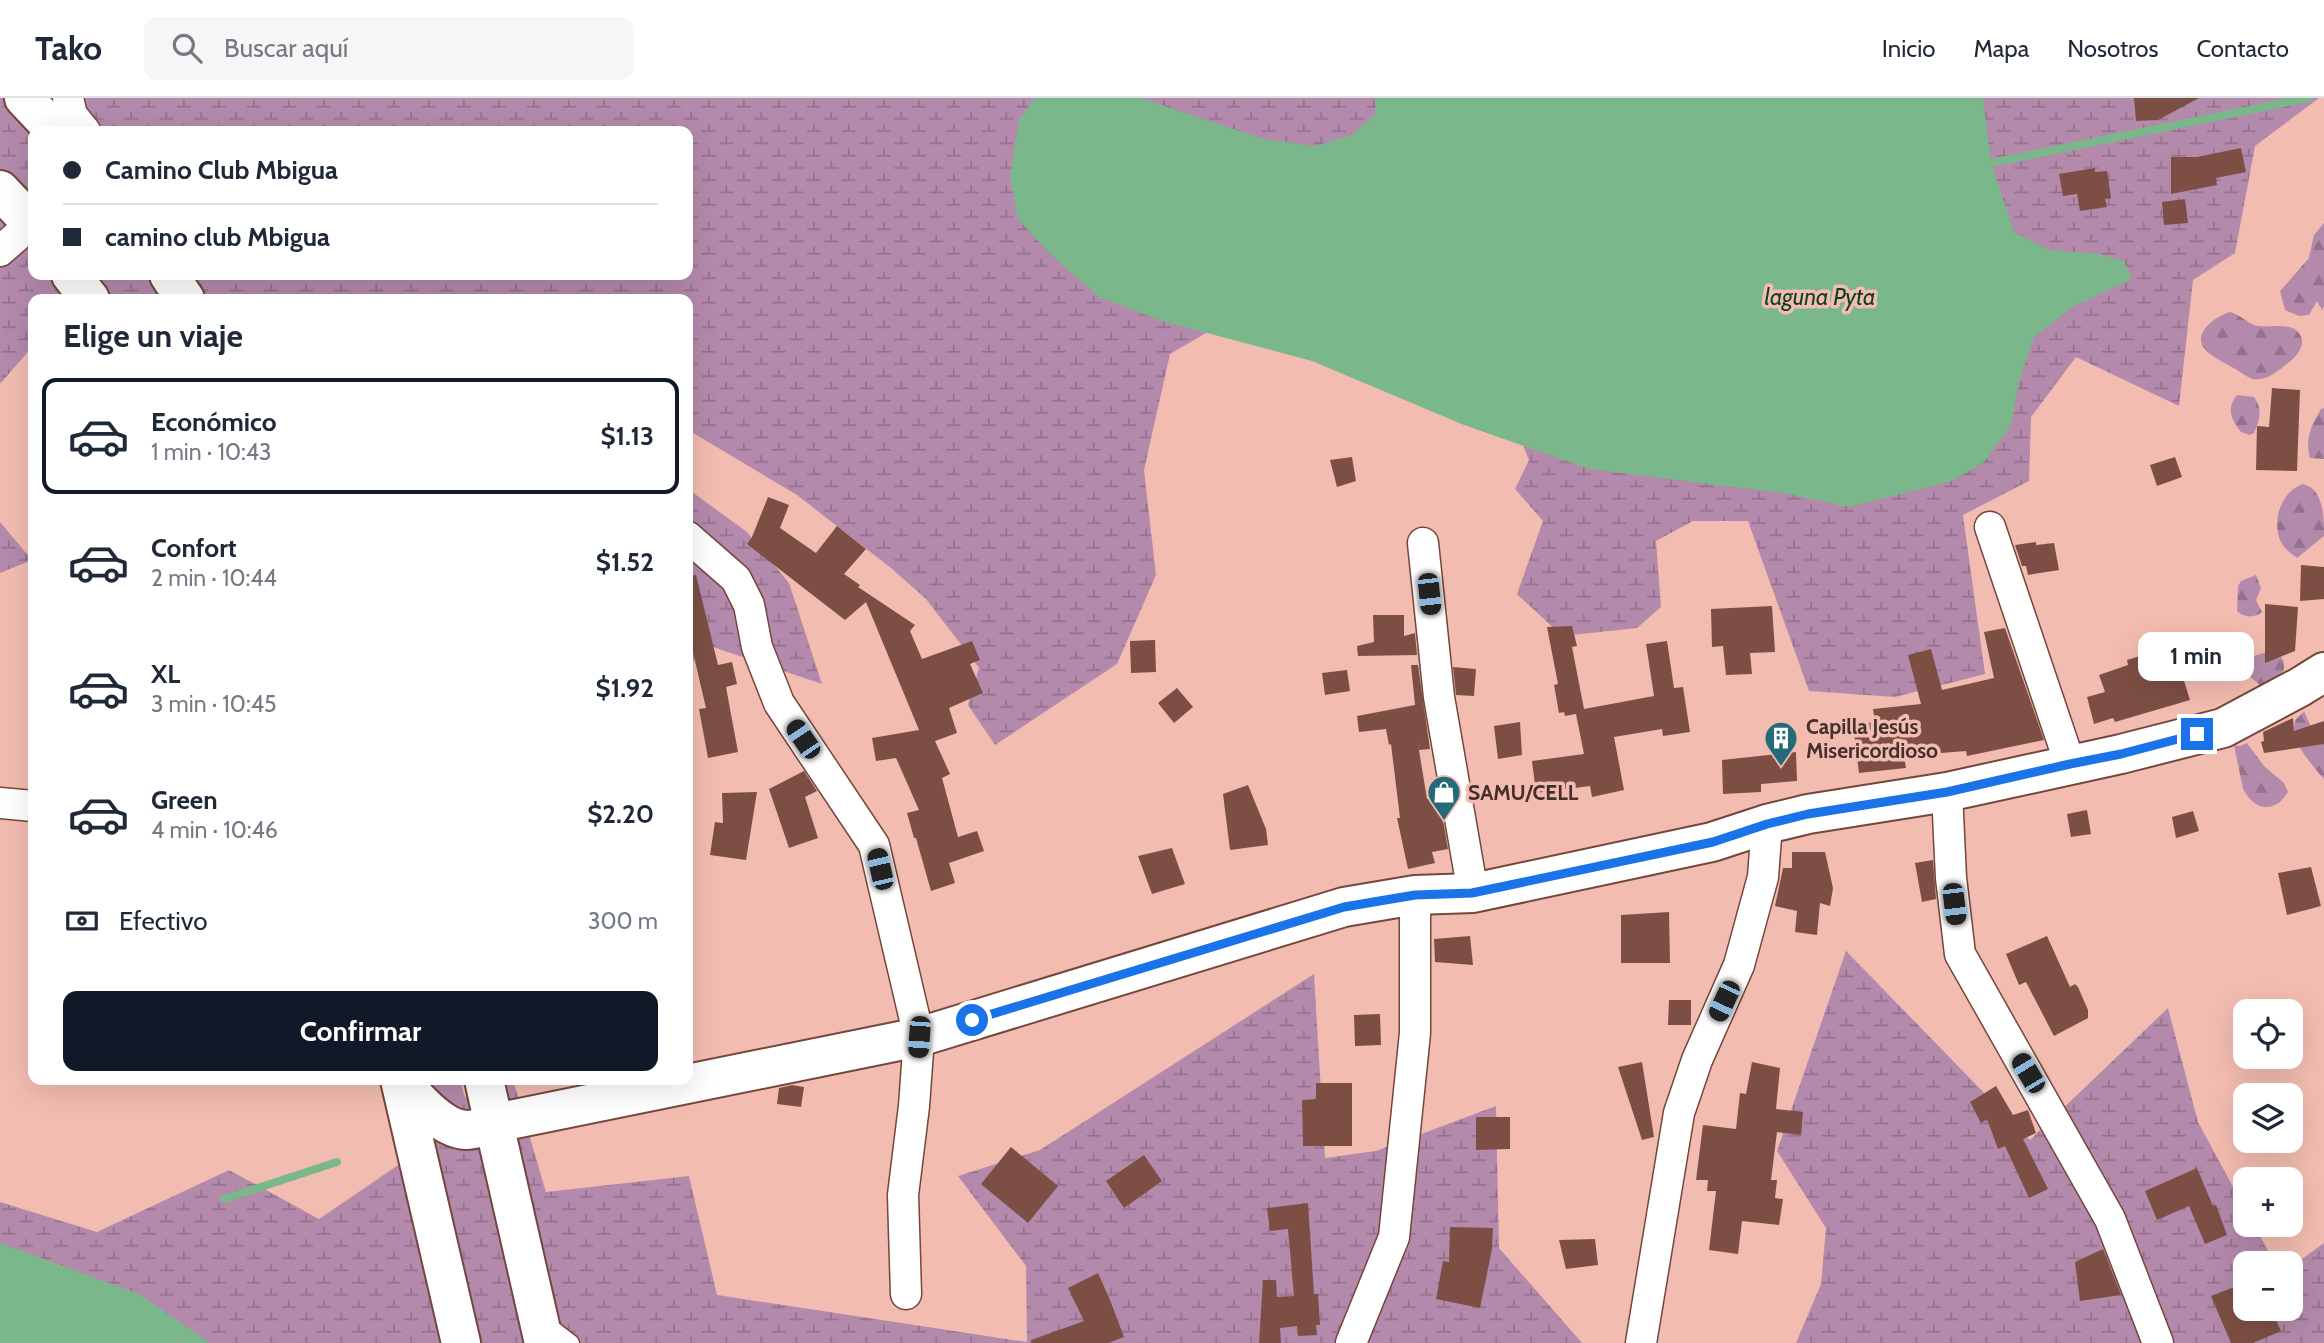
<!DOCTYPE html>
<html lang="es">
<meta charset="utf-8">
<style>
:root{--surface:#fff;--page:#f6f6f7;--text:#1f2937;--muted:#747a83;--line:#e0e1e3;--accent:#111827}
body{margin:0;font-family:Cabin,sans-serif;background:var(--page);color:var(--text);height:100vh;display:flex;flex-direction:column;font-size:26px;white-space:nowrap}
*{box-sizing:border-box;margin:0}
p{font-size:23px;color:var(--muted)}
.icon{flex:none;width:38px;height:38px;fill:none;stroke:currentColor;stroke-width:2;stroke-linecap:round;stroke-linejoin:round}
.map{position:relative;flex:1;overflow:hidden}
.sheet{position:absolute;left:28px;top:196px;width:665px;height:791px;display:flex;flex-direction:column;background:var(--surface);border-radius:14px;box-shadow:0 7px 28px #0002}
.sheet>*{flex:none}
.guide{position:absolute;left:28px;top:28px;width:665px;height:154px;border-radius:14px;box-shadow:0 7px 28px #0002;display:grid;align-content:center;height:154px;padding:0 35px;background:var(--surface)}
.fabs{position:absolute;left:2233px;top:901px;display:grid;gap:14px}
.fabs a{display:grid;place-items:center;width:70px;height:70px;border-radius:14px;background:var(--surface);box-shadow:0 7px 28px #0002;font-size:35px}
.end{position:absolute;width:32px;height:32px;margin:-16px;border:9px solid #1a73e8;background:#fff;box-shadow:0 0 0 4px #fff}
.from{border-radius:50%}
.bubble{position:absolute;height:49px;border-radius:14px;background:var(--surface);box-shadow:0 7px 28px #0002;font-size:23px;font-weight:700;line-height:49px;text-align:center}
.car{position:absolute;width:21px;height:42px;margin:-21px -10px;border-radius:9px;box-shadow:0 0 5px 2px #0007;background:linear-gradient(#222 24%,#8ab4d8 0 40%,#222 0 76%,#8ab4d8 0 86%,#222 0)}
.guide b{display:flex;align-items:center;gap:24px;height:66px;font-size:26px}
.guide b+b{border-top:2px solid var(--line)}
.guide i{width:18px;height:18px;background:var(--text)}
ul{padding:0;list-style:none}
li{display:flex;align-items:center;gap:21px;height:116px;margin:0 14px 10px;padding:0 21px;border:4px solid transparent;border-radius:14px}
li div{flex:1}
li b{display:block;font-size:26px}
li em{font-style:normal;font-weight:700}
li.selected{border-color:var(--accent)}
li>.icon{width:63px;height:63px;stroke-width:1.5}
h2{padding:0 35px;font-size:32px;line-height:84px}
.pay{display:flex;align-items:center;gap:18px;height:77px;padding:0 35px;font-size:26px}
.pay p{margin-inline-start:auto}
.button{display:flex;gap:14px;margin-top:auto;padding:14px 35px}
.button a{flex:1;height:80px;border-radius:14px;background:var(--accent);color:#fff;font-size:28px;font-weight:700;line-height:80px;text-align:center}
header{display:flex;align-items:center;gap:42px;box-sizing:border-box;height:98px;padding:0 35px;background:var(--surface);border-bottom:2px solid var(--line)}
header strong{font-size:33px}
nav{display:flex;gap:38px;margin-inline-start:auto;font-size:24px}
.search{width:490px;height:63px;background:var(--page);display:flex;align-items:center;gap:18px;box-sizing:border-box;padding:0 24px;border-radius:14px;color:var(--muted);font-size:26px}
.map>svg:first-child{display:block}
</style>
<header>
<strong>Tako</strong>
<div class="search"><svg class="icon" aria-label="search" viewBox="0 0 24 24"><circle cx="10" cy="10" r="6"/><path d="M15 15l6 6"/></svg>Buscar aquí</div>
<nav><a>Inicio</a><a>Mapa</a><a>Nosotros</a><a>Contacto</a></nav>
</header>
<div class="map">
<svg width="2324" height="1245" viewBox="0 0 2324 1245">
<defs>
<pattern id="forest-firs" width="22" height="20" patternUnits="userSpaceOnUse" patternTransform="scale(1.75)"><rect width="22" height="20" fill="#b48aac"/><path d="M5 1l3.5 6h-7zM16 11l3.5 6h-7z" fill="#94718c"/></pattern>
<pattern id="wetland-marsh" width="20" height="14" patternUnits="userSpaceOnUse" patternTransform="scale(1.75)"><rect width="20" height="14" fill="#b48aac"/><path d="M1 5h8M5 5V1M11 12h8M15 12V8" fill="none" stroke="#94718c"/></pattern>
</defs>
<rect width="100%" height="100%" fill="#f3bcb0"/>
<path fill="#b48aac" d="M 426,982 L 460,982 L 469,1015 L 467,1019 L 429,990 Z"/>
<path fill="url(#forest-firs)" d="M 2324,125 L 2324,208 L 2322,212 L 2317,203 L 2309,217 L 2299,218 L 2285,212 L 2280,193 L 2309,160 L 2314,137 Z
M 2230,214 C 2240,217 2246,223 2254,227 C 2267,232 2298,220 2302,242 C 2303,249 2298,256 2293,261 C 2284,268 2273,279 2261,281 C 2251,283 2245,277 2237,272 C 2221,262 2187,251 2207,228 C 2214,221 2221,217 2230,214 Z
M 2237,297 L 2254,299 C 2263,311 2260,322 2254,335 L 2250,337 L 2241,334 C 2231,322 2226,310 2237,297 Z
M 2324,310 L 2324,361 L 2310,360 C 2305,340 2311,328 2321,311 Z
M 2303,386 C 2324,391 2324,419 2324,438 L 2297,460 C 2292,456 2284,451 2281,444 C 2271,424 2281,393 2303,386 Z
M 2256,477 L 2261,490 L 2256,502 L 2262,514 C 2255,520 2244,520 2237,513 L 2238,488 L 2241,483 Z
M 2271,553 C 2286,558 2287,568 2280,581 L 2262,589 L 2246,575 L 2254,558 Z
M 2304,613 L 2310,627 L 2324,636 L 2324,681 C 2313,668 2287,641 2296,621 C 2296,621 2304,614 2304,613 Z
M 2247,645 L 2264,668 L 2284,685 L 2288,694 C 2274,716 2255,713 2243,691 L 2234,647 L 2240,648 Z"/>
<path fill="url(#wetland-marsh)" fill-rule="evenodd" d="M 0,0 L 2319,0 L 2255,48 L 2235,155 L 2193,182 L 2179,308 L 2076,259 L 2031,319 L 2029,383 L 1963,417 L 1985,576 L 1895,599 L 1809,593 L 1748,423 L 1693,423 L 1656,443 L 1661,509 L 1637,530 L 1562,538 L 1517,496 L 1543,423 L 1515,391 L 1529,362 L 1514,325 L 1225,224 L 1170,256 L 1144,372 L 1156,477 L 1117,566 L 995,647 L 968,607 L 979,570 L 926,501 L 891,470 L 797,397 L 688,332 L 688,201 L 33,201 L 33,248 L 0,286 ZM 33,33 L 688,33 L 688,177 L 33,177 Z
M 688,391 L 747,434 L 789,485 L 822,586 L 698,544 L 688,589 Z
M 0,424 L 32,462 L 0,475 Z
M 1846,853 L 2030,1042 L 2168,910 L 2198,1024 L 2245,1111 L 2245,1127 L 2254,1127 L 2275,1165 L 2245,1166 L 2245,1211 L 2291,1211 L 2291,1169 L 2324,1145 L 2324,1245 L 1796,1245 L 1821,1186 L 1826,1130 L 1777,1053 Z
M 1314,876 L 1325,1060 L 1376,1053 L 1496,1008 L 1499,1150 L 1582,1245 L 0,1245 L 0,1104 L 97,1134 L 229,1072 L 319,1121 L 410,1059 L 481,982 L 513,982 L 546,1094 L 689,1078 L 717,1197 L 1027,1244 L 1026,1168 L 958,1078 L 1040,1052 Z"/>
<path fill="#7ab88c" d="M 1035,0 L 1140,0 L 1264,41 L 1315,48 L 1352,37 L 1376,15 L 1375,0 L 1983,0 L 1991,65 L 2014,134 L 2049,152 L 2098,156 L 2124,163 L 2132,181 L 2074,208 L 2034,239 L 2019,283 L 2011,327 L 1984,364 L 1952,383 L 1849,409 L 1783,395 L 1590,371 L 1464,327 L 1312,263 L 1162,223 L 1099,199 L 1050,156 L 1018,121 L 1010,78 L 1019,22 Z
M 0,1145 L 139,1196 L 210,1245 L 0,1245 Z"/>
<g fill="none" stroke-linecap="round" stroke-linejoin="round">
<path stroke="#7ab88c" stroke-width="8" d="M 1991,65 L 2308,0
M 224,1101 L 337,1064"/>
</g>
<path fill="#7d4f44" d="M 2134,0 L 2199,0 L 2158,22 L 2136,23 Z
M 2241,50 L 2246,74 L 2216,80 L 2217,87 L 2171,96 L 2171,59 L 2197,59 Z
M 2095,70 L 2095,74 L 2107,73 L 2111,100 L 2105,101 L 2107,109 L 2080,113 L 2077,96 L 2063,98 L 2059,76 Z
M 2185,101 L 2188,125 L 2164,127 L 2162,104 Z
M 2272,290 L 2300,292 L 2297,373 L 2256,372 L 2257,328 L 2269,329 Z
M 1352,359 L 1356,383 L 1337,389 L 1330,362 Z
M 2175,359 L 2182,379 L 2157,388 L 2150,367 Z
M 768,399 L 789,407 L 780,430 L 816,455 L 837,428 L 866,451 L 844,476 L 860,487 L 858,489 L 915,527 L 910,533 L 922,561 L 972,543 L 980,562 L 970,566 L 983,595 L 949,610 L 957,635 L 935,643 L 950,676 L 942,680 L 958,739 L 977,733 L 984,753 L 949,765 L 955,785 L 931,793 L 916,740 L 914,740 L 907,715 L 919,712 L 896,660 L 876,663 L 872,640 L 919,632 L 866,504 L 845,522 L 747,446 L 752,439 Z
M 2036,444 L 2036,447 L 2054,445 L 2059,472 L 2028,477 L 2026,468 L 2022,468 L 2015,447 Z
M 2301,467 L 2324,469 L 2324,501 L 2300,503 Z
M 696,477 L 718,567 L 732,564 L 737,586 L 726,589 L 738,654 L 708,660 L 699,611 L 706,610 L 688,533 L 688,478 Z
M 2265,506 L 2298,509 L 2295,553 L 2265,565 Z
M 1772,508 L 1775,554 L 1750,555 L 1752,576 L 1726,577 L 1723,548 L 1712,549 L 1711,511 Z
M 1373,517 L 1404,517 L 1404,538 L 1415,535 L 1417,557 L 1358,558 L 1357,548 L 1374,544 Z
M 1572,528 L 1577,548 L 1572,549 L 1584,611 L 1654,598 L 1646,546 L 1667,543 L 1674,590 L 1683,589 L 1690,634 L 1663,638 L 1662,631 L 1614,639 L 1624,692 L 1592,699 L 1590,688 L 1536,695 L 1532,663 L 1584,656 L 1576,616 L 1565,618 L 1564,614 L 1559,615 L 1554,587 L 1558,586 L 1547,529 Z
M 2005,530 L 2044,642 L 1967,658 L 1966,653 L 1904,658 L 1906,670 L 1859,675 L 1853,627 L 1875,624 L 1873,611 L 1921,606 L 1908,557 L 1931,551 L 1942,592 L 1994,580 L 1984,534 Z
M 1155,542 L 1156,574 L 1131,575 L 1130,543 Z
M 2150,555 L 2156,579 L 2181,573 L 2190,602 L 2115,624 L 2113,620 L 2094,626 L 2087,599 L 2105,594 L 2099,577 L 2128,567 L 2127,562 Z
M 1411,567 L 1418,567 L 1430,651 L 1419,652 L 1415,628 L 1427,701 L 1439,699 L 1448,751 L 1432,754 L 1435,765 L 1408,771 L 1397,720 L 1400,720 L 1391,646 L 1389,647 L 1386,631 L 1359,634 L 1357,618 L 1415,607 Z
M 1453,569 L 1476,571 L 1474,598 L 1456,597 Z
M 1347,572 L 1350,593 L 1325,597 L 1322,575 Z
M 1177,590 L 1193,609 L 1174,625 L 1158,605 Z
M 2293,620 L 2294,633 L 2324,623 L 2324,646 L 2264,655 L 2261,644 L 2264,643 L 2263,634 Z
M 1520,624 L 1522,657 L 1498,661 L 1494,628 Z
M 1796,654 L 1797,683 L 1761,686 L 1761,694 L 1723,696 L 1722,662 Z
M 804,673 L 817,693 L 805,699 L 818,740 L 789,750 L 769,691 Z
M 1248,687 L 1266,731 L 1268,747 L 1230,752 L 1223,696 Z
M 757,694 L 746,762 L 710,757 L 715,724 L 723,725 L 722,695 Z
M 2087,712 L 2091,736 L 2071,739 L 2067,716 Z
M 2193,713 L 2199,733 L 2176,740 L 2172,719 Z
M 1172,750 L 1185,786 L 1152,796 L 1138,758 Z
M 1792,754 L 1825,754 L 1833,790 L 1830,808 L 1820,805 L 1817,837 L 1795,834 L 1797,813 L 1775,808 L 1783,770 L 1792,770 Z
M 1933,762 L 1936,801 L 1922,804 L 1915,765 Z
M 2311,769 L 2321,808 L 2287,817 L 2278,775 Z
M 1669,814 L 1670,865 L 1621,865 L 1621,817 Z
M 1470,838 L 1473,867 L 1435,864 L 1434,841 Z
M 2047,838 L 2070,889 L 2075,886 L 2078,889 L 2088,912 L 2088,920 L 2054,938 L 2026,884 L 2019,887 L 2006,856 Z
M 1669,902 L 1691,902 L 1691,927 L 1668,927 Z
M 1380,916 L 1381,947 L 1355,948 L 1354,917 Z
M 1642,964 L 1654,1039 L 1642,1042 L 1618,969 Z
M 1752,964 L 1780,970 L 1776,1011 L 1803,1014 L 1801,1037 L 1777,1034 L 1771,1082 L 1777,1082 L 1775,1100 L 1783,1101 L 1779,1127 L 1742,1123 L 1738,1156 L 1709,1152 L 1716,1093 L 1707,1093 L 1708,1082 L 1696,1082 L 1703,1027 L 1736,1031 L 1740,995 L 1746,996 Z
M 1316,985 L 1352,985 L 1352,1048 L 1303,1048 L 1302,1002 L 1316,1001 Z
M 792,987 L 804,989 L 801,1009 L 777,1006 L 779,990 Z
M 1996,988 L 2013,1017 L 2028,1012 L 2036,1035 L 2023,1041 L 2048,1091 L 2029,1100 L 2005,1048 L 1998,1051 L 1987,1021 L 1981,1025 L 1970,1004 Z
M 1476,1019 L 1510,1019 L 1510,1051 L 1476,1052 Z
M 1011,1049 L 1058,1088 L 1028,1125 L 981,1086 Z
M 1144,1057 L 1162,1083 L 1124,1110 L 1106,1083 Z
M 2197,1070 L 2213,1108 L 2216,1107 L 2227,1137 L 2205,1146 L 2189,1108 L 2157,1122 L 2145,1093 Z
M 1308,1105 L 1314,1196 L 1318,1196 L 1320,1227 L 1316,1227 L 1317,1237 L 1298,1238 L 1297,1228 L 1280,1230 L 1281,1245 L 1259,1245 L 1263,1182 L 1276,1182 L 1277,1199 L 1294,1198 L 1288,1131 L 1270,1133 L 1267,1110 Z
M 1450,1129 L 1493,1130 L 1492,1151 L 1480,1210 L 1436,1201 L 1443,1163 L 1449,1164 Z
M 1595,1141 L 1598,1167 L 1566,1171 L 1559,1142 Z
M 2103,1151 L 2121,1197 L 2080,1203 L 2075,1164 Z
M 1098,1175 L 1110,1202 L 1124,1239 L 1108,1245 L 1031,1245 L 1031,1242 L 1084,1223 L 1068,1190 Z
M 2245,1185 L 2245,1211 L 2271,1211 L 2281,1233 L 2253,1245 L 2231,1245 L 2211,1198 Z"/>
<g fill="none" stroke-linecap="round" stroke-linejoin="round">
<defs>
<path id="lane" d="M 545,1225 L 571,1245"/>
<path id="street" d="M 68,0 L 72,17 L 85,33
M 0,153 L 32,125
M 1990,429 L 2070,666
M 688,439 L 736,481 L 749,507 L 757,549 L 779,605 L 874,747 L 919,939 L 914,1008 L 903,1097 L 906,1196
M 1423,445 L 1439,599 L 1473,795
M 1947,694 L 1951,780 L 1960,856 L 2110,1121 L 2158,1245
M 0,705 L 33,708
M 1351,1245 L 1394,1139 L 1415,935 L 1415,797
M 1641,1245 L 1679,1015 L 1697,962 L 1739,867 L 1763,779 L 1767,726"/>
<path id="secondary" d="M 495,1025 L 919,939 L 1344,809 L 1415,797 L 1473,795 L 1712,744 L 1767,726 L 1808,716 L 1947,694 L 2121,656 L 2223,630 L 2300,589 L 2324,574"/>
<path id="highway" d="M 24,0 L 55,33
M 0,92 L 33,127
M 71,177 L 90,201
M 169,177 L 185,201
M 400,982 L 461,1245
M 400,982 C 415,999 442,1032 467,1032 C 476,1032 487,1027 495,1025
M 484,982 L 544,1245"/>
</defs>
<use href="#lane" stroke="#74463c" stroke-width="19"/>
<use href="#street" stroke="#74463c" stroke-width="33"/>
<use href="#secondary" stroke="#74463c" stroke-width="42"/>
<use href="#highway" stroke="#74463c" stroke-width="42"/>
<use href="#lane" stroke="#fff" stroke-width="16"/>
<use href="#street" stroke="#fff" stroke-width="30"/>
<use href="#secondary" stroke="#fff" stroke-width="38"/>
<use href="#highway" stroke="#fff" stroke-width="38"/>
</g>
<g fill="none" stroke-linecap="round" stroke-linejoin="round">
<path stroke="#1a73e8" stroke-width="9" d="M 972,922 L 1344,809 L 1415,797 L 1472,795 L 1713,744 L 1767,726 L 1808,716 L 1947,694 L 2070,666 L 2121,656 L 2197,636"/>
</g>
<defs>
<symbol id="building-pin" viewBox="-11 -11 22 30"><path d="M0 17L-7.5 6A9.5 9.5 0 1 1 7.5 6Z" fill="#246b79" stroke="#f3bcb0"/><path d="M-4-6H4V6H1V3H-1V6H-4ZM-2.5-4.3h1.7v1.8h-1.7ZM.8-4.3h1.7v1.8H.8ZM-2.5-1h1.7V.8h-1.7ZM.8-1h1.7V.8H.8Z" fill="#fff"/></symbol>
<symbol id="shop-pin" viewBox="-11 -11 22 30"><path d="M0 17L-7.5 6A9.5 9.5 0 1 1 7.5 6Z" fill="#246b79" stroke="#f3bcb0"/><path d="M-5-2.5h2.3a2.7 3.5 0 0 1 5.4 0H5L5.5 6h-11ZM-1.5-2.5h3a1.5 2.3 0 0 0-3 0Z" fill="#fff"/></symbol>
</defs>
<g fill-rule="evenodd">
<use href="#building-pin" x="1762" y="621" width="38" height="52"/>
<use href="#shop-pin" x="1425" y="675" width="38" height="52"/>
</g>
<g text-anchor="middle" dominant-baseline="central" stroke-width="7" stroke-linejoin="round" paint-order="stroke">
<g font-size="21" font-weight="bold" fill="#45302b" stroke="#f3bcb0" text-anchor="start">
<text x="1806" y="628">Capilla Jesús<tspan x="1806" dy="24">Misericordioso</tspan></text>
<text x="1468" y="694">SAMU/CELL</text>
</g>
<g font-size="23" font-style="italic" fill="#0f3f22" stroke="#f3bcb0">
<text x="1820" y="199">laguna Pyta</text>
</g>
</g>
</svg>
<div class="fabs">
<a><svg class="icon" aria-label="locate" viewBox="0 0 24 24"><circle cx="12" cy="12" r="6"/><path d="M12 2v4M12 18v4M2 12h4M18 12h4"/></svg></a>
<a><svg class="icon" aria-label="layers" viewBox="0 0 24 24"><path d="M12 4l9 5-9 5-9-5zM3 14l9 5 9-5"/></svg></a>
<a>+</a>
<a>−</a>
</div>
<i class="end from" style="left:972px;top:922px"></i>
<i class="end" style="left:2197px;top:636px"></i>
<div class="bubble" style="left:2138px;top:534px;width:116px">1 min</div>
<i class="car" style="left:1429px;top:496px;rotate:174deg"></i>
<i class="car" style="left:803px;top:641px;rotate:326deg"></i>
<i class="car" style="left:880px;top:771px;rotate:347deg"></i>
<i class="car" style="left:1954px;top:806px;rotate:173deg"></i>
<i class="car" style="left:1724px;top:903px;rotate:205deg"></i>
<i class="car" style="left:919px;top:939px;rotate:184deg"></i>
<i class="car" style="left:2028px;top:975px;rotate:329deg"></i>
<div class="guide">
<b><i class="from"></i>Camino Club Mbigua</b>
<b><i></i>camino club Mbigua</b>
</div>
<section class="sheet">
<h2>Elige un viaje</h2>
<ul>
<li class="selected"><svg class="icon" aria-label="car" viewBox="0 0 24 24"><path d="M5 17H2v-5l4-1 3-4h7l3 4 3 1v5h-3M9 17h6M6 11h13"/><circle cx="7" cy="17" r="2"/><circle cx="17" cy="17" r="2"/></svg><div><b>Económico</b><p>1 min · 10:43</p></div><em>$1.13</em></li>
<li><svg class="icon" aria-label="car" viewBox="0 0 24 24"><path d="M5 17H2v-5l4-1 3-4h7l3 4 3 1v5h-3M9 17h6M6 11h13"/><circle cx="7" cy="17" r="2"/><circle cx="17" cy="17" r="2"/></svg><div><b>Confort</b><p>2 min · 10:44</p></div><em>$1.52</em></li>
<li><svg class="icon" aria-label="car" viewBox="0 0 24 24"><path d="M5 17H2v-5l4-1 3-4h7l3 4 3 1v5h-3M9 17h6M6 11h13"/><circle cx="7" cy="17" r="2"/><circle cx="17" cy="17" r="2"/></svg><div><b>XL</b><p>3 min · 10:45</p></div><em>$1.92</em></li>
<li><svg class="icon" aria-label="car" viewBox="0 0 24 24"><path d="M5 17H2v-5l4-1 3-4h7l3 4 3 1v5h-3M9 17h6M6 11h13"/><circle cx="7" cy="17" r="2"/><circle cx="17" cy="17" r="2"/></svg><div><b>Green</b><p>4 min · 10:46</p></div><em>$2.20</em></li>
</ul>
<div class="pay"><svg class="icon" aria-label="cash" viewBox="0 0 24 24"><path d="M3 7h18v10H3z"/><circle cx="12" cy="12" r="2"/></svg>Efectivo<p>300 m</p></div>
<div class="button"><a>Confirmar</a></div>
</section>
</div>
